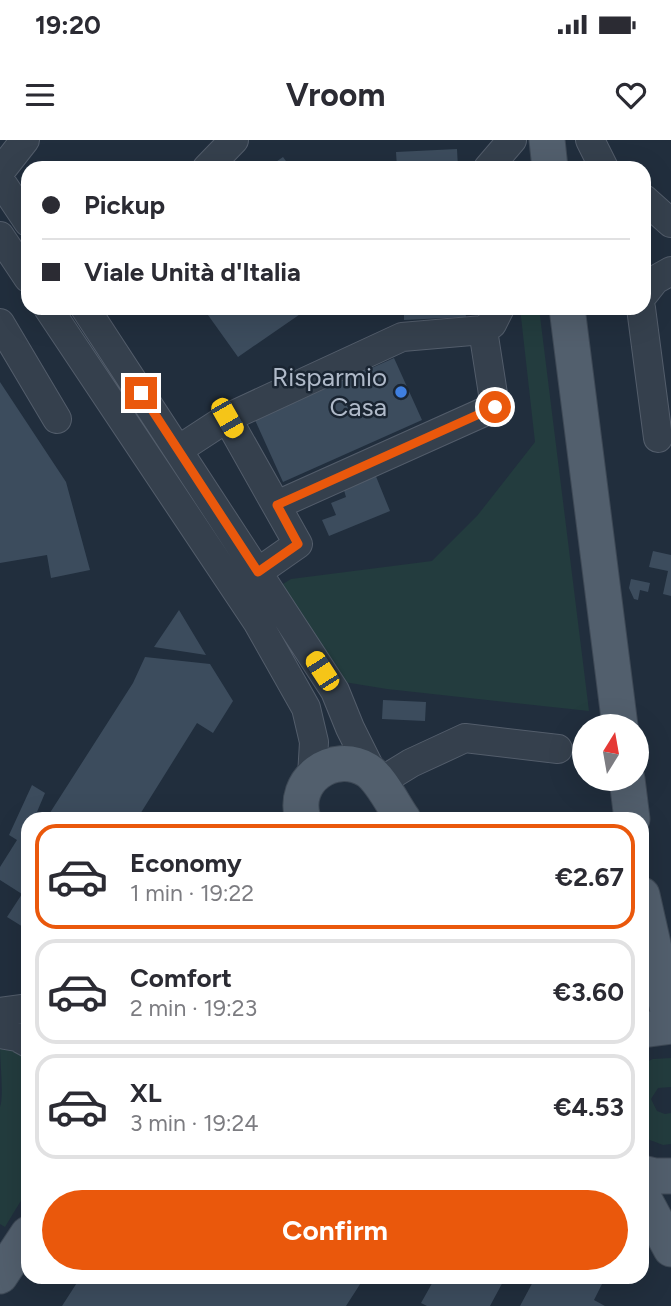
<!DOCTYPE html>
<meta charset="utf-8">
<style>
:root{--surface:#fff;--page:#f2f2f3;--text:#2b2b33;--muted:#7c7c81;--line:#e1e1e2;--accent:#ea580c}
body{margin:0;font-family:Figtree,sans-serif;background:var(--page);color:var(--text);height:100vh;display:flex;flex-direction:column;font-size:26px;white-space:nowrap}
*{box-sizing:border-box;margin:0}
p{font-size:23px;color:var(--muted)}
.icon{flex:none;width:38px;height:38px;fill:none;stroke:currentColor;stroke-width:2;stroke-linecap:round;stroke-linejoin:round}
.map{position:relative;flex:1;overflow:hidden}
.sheet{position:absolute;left:21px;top:672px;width:628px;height:472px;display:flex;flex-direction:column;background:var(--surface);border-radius:21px;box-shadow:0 7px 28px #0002}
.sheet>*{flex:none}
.guide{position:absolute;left:21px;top:21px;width:630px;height:154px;border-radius:21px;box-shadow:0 7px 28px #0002;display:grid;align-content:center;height:154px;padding:0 21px;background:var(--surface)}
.needle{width:46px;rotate:11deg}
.controls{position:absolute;left:572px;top:574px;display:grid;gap:14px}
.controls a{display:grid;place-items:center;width:77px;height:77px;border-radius:50%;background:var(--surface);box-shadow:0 7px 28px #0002;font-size:35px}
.end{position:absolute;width:32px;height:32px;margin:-16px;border:9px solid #ea580c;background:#fff;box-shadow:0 0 0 4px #fff}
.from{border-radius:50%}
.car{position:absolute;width:21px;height:42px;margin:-21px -10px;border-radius:9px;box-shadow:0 0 5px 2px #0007;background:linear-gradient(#f5c518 24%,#345 0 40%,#f5c518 0 76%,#345 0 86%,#f5c518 0)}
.guide b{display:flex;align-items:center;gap:24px;height:66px;font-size:26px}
.guide b+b{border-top:2px solid var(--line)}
.guide i{width:18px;height:18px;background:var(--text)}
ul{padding:12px 0 0;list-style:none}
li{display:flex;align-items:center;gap:21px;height:105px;margin:0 14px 10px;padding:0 7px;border:4px solid var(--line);border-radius:21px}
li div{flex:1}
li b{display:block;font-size:26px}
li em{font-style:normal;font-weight:700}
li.on{border-color:var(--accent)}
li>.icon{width:63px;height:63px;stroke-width:1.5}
.cta{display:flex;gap:14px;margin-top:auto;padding:14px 21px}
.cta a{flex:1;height:80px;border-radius:42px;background:var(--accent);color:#fff;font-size:28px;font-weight:700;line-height:80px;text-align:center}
.status{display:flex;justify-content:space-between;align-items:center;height:49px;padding:0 35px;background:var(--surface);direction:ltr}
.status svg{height:19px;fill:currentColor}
header{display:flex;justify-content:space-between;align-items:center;height:91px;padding:0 21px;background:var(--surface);font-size:32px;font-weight:700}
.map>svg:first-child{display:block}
</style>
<div class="status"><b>19:20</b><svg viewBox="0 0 49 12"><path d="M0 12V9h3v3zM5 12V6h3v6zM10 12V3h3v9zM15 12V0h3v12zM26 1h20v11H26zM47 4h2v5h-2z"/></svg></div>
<header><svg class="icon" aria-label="menu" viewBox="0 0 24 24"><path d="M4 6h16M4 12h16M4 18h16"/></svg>Vroom<svg class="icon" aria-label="heart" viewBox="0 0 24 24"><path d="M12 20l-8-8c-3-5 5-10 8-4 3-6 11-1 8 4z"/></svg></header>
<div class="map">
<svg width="671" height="1166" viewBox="0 0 671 1166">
<rect width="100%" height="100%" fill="#212e3d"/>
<path fill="#233c3e" d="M 520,168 L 539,168 L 589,571 L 387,549 L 344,542 L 278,447 L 291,439 L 432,421 L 477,376 L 535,302 Z
M 0,907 L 20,912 L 28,920 L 28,1049 L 5,1087 L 0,1084 L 0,967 C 4,956 0,922 0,907 Z
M 671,918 L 671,947 L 658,948 L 651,959 L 657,971 L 665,974 L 671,973 L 671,1004 L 663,1005 L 642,997 L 642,924 L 653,919 Z"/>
<path fill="#3c4c5d" d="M 457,9 L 458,28 L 397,28 L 396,12 Z
M 283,17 L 291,28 L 267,28 Z
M 203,168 L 309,168 L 238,217 Z
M 404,168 L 465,168 L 466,177 L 404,180 Z
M 394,218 L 422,280 L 283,342 L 255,280 Z
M 0,242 L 66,342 L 90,430 L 51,438 L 47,415 L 0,423 Z
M 375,334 L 390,371 L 329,396 L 322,380 L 336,375 L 331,363 L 346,357 L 343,347 Z
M 653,411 L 671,415 L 671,456 L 663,454 L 668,431 L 649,427 Z
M 631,439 L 650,443 L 648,452 L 640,450 L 638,460 L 634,459 L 629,448 Z
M 179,470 L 206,515 L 154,507 Z
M 145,517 L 210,524 L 233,561 L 213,593 L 197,583 L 137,679 L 46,679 L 133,543 Z
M 383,560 L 426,562 L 425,581 L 382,579 Z
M 32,645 L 45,653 L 34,679 L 28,679 L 28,790 L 7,777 L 22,754 L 0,740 L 0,727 L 17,700 L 9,695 Z
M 80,1138 L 364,1138 L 346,1166 L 62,1166 Z
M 435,1138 L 505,1138 L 490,1166 L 427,1166 L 421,1163 Z
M 535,1138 L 590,1138 L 602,1144 L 594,1160 L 605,1166 L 520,1166 Z"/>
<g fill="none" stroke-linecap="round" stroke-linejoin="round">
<defs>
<path id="minor" d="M 590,0 L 604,28
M 207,28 L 234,0
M 488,28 L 512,0
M 0,32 L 25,0
M 0,40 L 28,82
M 644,59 L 671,83
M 0,96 L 28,138
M 644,154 L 655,140 L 671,131
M 48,168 L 258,483 L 306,568 L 314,602 L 312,636
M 85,168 L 335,551 L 350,588 L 373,634
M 641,168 L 658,298
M 0,183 L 57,279
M 483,190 L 492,184 L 500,168
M 227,278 L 298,404 L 258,432
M 178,310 L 227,278 L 402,197 L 483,190 L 495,267 L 277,365
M 380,642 L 411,623 L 465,598 L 558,609
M 0,872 L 28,868
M 0,894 L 17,897 L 28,903"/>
<path id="major" d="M 547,0 L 550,28
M 567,168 L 620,586
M 627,639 L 632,679
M 303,679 C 291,640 333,610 367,630 C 381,639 393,665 403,679
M 642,755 L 671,884
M 642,890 L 671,886
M 642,1033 L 655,1036 L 671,1036
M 642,1055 L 671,1109
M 0,1136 L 28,1094"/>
</defs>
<use href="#minor" stroke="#535d6b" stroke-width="30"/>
<use href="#major" stroke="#3e4956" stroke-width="37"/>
<use href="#minor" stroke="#35404d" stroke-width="28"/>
<use href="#major" stroke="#525f6d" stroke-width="35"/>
</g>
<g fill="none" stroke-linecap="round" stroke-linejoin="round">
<path stroke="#ea580c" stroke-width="9" d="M 141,253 L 258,432 L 298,404 L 277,365 L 495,267"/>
</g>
<circle fill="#3f7fe0" stroke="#1a2532" stroke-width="2.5" cx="401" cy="252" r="7"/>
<g text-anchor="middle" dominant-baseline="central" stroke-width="5" stroke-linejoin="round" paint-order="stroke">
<g font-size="26" fill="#b0bac9" stroke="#1a2532" text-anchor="end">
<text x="387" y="237">Risparmio<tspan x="387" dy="30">Casa</tspan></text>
</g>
</g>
</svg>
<div class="controls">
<a><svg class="needle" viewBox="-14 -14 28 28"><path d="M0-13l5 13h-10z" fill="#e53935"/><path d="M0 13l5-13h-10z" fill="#7c7c81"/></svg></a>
</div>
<i class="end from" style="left:495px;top:267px"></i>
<i class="end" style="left:141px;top:253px"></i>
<i class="car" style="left:227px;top:278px;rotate:150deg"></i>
<i class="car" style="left:322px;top:531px;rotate:327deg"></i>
<div class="guide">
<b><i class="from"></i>Pickup</b>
<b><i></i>Viale Unità d'Italia</b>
</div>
<section class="sheet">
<ul>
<li class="on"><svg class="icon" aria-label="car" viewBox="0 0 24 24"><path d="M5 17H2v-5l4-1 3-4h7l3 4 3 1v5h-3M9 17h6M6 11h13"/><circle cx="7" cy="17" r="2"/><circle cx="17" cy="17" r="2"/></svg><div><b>Economy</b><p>1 min · 19:22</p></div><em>€2.67</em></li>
<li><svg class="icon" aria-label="car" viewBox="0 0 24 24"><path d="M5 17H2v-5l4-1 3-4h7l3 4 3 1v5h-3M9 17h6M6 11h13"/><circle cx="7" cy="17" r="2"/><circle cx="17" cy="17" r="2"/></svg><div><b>Comfort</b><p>2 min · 19:23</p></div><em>€3.60</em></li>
<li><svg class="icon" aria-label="car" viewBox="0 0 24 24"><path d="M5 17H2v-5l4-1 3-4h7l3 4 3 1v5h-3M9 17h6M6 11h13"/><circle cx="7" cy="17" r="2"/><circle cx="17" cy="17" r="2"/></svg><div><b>XL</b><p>3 min · 19:24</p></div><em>€4.53</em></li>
</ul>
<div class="cta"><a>Confirm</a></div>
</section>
</div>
